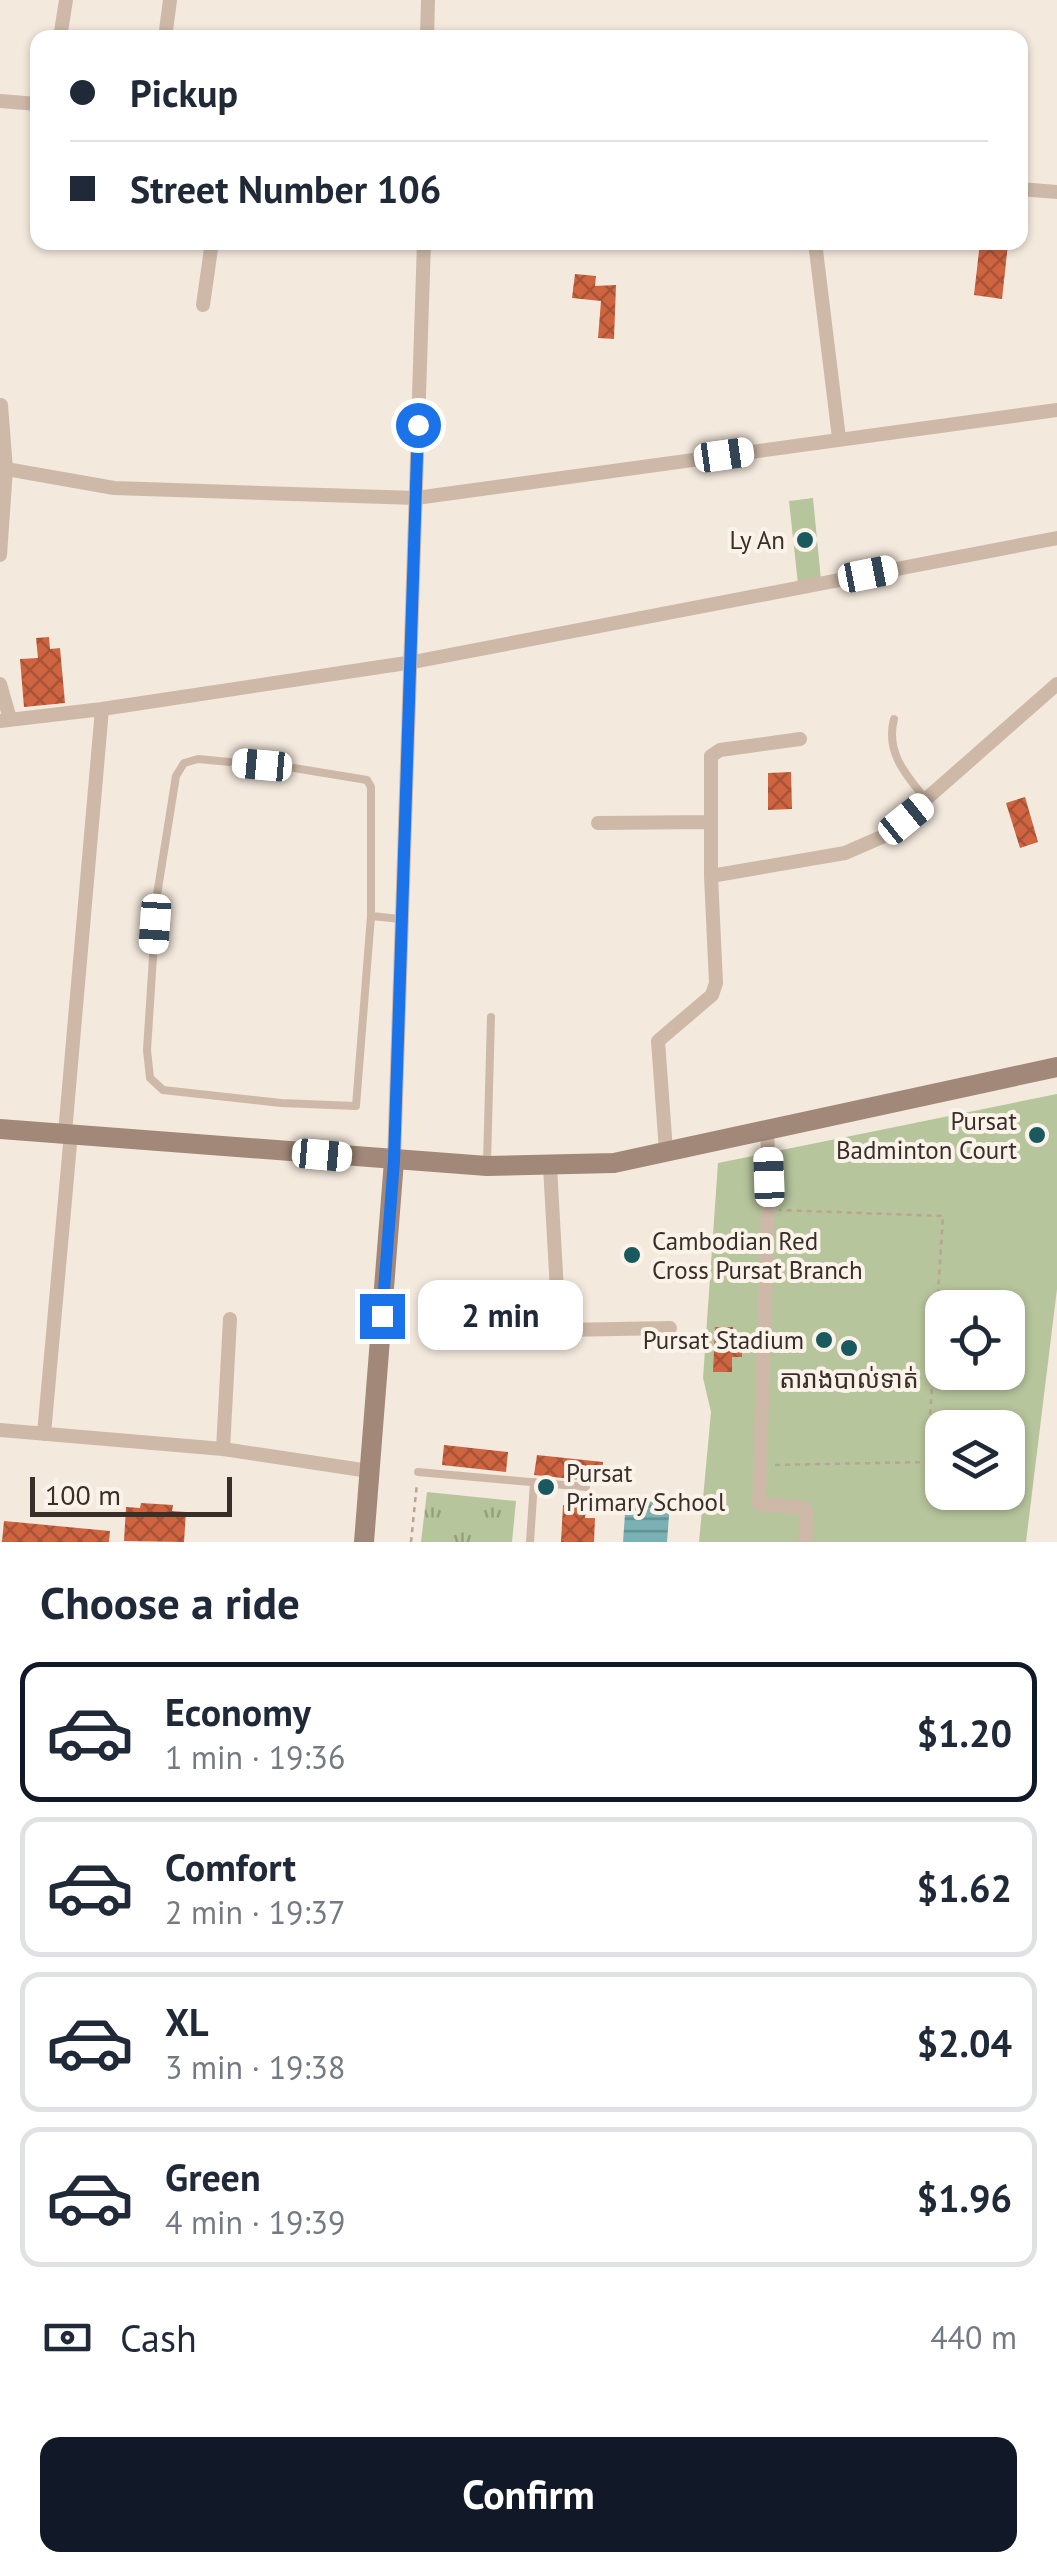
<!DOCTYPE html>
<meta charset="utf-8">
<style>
:root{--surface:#fff;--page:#f2f2f3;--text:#1f2937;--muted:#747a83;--line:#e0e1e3;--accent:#111827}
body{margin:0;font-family:"PT Sans","Noto Sans Khmer",sans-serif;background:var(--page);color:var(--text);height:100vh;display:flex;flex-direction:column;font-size:38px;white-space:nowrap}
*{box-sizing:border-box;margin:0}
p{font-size:32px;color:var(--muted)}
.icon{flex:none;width:55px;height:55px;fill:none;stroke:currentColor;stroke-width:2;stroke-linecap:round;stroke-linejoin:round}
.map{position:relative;height:1542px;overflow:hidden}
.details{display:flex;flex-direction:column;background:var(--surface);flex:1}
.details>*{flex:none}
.hud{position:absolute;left:30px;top:30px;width:998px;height:220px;border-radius:20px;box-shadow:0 2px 8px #0004;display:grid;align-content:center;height:220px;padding:0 40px;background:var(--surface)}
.tools{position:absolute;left:925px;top:1290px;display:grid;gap:20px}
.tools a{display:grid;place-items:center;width:100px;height:100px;border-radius:20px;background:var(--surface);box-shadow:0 2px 8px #0004;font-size:50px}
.scale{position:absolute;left:30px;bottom:25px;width:202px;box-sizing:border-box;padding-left:10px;border:5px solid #3a2e29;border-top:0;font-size:28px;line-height:35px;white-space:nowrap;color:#3a2e29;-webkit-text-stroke:8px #fbf3ea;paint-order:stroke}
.end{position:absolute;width:45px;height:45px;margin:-22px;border:12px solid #1a73e8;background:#fff;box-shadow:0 0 0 5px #fff}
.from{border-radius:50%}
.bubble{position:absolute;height:70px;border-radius:20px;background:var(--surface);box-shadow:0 2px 8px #0004;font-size:32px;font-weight:600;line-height:70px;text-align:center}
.car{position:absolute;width:30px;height:60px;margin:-30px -15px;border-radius:12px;box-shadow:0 0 8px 2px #0007;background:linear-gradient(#fff 24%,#345 0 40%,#fff 0 76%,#345 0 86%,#fff 0)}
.hud b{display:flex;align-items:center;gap:35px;height:95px;font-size:38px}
.hud b+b{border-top:2px solid var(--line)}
.hud i{width:25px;height:25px;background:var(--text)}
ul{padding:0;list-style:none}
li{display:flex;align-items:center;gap:30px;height:140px;margin:0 20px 15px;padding:0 20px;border:5px solid var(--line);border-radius:20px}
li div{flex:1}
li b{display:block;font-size:38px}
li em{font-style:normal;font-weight:600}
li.current{border-color:var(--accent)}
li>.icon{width:90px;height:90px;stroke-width:1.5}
h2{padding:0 40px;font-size:45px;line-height:120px}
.pay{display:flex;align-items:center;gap:25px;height:110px;padding:0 40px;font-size:38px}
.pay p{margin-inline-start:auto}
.action{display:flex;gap:20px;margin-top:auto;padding:20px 40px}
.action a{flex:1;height:115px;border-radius:20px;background:var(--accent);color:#fff;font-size:40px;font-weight:600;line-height:115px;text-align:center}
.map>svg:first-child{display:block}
</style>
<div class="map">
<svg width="1057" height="1542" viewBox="0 0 1057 1542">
<defs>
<pattern id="grass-tufts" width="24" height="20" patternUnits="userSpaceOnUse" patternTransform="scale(2.5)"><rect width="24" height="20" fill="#b7c59c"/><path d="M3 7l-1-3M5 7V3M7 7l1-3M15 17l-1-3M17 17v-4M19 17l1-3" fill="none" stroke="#96a07f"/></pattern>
<pattern id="water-rules" width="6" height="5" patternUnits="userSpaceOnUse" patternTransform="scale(2.5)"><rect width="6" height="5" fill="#7ab1b4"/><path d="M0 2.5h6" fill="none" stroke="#659092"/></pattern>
<pattern id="building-cross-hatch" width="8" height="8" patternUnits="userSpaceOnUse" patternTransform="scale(2.5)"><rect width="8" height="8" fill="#cf6441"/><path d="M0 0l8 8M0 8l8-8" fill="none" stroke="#a95336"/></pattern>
</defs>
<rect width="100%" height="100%" fill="#f4e9dd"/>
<path fill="url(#grass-tufts)" d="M 427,1492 L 516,1501 L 512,1542 L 421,1542 Z"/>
<path fill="#b7c59c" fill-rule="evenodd" d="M 813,498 L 821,580 L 798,584 L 789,501 Z
M 1057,1094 L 1057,1289 L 1026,1542 L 699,1542 L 711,1412 L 703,1378 L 718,1163 ZM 942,1308 L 1008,1308 L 1008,1372 L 942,1372 ZM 942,1428 L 1008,1428 L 1008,1492 L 942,1492 Z"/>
<path fill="url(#water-rules)" d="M 626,1500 L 670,1503 L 667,1542 L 623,1542 Z"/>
<path fill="url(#building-cross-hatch)" d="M 980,242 L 1008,244 L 1002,299 L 974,295 Z
M 575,274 L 596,276 L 595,286 L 616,285 L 614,339 L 598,338 L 601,301 L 572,298 Z
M 49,637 L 50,649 L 60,648 L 65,703 L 24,707 L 20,659 L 38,658 L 36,638 Z
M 791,772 L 792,809 L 768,810 L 768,773 Z
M 1025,797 L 1038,842 L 1020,848 L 1006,803 Z
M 715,1327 L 733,1327 L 733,1341 L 742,1340 L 742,1357 L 732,1357 L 732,1372 L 713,1372 Z
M 444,1445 L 508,1452 L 506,1472 L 442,1465 Z
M 537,1455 L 603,1462 L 601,1482 L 534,1475 Z
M 141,1503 L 173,1505 L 172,1511 L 186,1512 L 184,1542 L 124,1541 L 126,1507 L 140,1508 Z
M 563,1505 L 586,1506 L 585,1518 L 595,1518 L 594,1542 L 561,1542 Z
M 4,1521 L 110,1531 L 109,1542 L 2,1542 Z"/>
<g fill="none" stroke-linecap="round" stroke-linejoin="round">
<path stroke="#baa392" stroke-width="2.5" stroke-dasharray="5 5" stroke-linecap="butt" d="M 775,1465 L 927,1462 L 943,1216 L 779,1210
M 411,1542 L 417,1483"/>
<path stroke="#ceb9a8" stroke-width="8" d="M 894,719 C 885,753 907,776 927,801
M 198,759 L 294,768 L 367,780 L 371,787 L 371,916 L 356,1106 L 281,1103 L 163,1090 L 150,1078 L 147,1050 L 157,895 L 176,776 L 184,763 Z
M 371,916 L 401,919
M 487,1162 L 491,1017
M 418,1472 L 586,1487
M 530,1542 L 534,1482"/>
<path stroke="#ceb9a8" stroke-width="14" d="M 60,38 L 66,0
M 165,38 L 170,0
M 427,38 L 428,0
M 0,101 L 38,104
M 1020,189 L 1057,192
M 815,242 L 839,438
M 203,305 L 212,242
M 0,468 L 114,488 L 416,498 L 1057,410
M 0,555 L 6,469 L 1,405
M 0,684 L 10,719
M 0,721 L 102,709 L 413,662 L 1057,538
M 598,823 L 710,822
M 711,876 L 845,853 L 884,836 L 1057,684
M 767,1129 L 769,1177 L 759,1504 L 804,1508 L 807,1513 L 805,1542
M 65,1133 L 102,709
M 666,1151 L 658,1041 L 712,995 L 716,983 L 711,876 L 711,756 L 720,750 L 800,739
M 394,1161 L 424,242
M 550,1166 L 559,1327 L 564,1330 L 670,1328
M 0,1430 L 223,1449 L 369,1471
M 44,1434 L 71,1133
M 223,1449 L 230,1319"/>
<path stroke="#a28879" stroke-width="20" d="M 0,1129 L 487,1166 L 614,1163 L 1057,1067
M 364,1542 L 394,1161"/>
</g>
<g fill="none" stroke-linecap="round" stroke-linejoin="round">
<path stroke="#1a73e8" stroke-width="12" d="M 382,1316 L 394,1161 L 418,425"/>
</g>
<g fill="#1a5a5f" stroke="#fbf3ea" stroke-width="4">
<circle cx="805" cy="540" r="10"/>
<circle cx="1037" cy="1135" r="10"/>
<circle cx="632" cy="1255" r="10"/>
<circle cx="824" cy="1340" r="10"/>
<circle cx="849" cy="1348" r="10"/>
<circle cx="546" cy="1487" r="10"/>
</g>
<g text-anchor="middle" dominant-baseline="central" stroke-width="8" stroke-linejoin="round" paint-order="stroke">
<g font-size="25" fill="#3a2e29" stroke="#fbf3ea" text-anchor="end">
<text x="785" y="540">Ly An</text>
<text x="1017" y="1121">Pursat<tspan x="1017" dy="29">Badminton Court</tspan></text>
<text x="652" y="1241" text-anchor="start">Cambodian Red<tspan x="652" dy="29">Cross Pursat Branch</tspan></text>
<text x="804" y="1340">Pursat Stadium</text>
<text x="849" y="1379" text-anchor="middle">តារាងបាល់ទាត់</text>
<text x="566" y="1473" text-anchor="start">Pursat<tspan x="566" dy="29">Primary School</tspan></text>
</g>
</g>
</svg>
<div class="tools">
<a><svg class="icon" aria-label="locate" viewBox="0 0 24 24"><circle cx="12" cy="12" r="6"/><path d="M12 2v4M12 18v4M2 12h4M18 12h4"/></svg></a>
<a><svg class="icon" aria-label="layers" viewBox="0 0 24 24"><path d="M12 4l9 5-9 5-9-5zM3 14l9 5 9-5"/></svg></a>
</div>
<div class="scale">100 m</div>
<i class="end from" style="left:418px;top:425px"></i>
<i class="end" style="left:382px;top:1316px"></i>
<div class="bubble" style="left:418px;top:1280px;width:165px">2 min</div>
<i class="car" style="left:724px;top:455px;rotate:82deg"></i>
<i class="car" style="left:868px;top:574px;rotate:79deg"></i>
<i class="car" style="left:262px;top:765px;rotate:275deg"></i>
<i class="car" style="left:906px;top:819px;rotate:51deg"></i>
<i class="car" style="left:155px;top:924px;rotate:184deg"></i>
<i class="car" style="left:322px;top:1155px;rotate:95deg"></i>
<i class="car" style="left:769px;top:1177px;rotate:358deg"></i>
<div class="hud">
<b><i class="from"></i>Pickup</b>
<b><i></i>Street Number 106</b>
</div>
</div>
<section class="details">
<h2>Choose a ride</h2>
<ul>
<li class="current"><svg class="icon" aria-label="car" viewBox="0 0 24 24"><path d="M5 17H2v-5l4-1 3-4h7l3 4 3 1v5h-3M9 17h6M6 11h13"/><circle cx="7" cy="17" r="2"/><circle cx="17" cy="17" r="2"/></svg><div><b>Economy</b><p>1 min · 19:36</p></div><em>$1.20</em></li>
<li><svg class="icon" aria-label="car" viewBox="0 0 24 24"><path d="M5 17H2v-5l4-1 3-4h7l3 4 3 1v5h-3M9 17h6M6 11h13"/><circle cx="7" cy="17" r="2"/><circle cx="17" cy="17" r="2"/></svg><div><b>Comfort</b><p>2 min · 19:37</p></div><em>$1.62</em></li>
<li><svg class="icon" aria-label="car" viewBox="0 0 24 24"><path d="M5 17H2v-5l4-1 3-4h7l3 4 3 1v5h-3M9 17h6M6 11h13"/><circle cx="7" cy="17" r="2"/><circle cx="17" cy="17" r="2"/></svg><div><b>XL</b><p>3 min · 19:38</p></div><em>$2.04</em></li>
<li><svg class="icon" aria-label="car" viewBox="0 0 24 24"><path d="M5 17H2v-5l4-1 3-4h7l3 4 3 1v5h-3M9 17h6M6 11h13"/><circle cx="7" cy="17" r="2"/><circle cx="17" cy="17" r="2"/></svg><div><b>Green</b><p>4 min · 19:39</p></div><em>$1.96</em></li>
</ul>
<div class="pay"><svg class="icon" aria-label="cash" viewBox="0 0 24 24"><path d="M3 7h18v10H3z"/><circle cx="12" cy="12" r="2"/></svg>Cash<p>440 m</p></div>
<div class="action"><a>Confirm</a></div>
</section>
